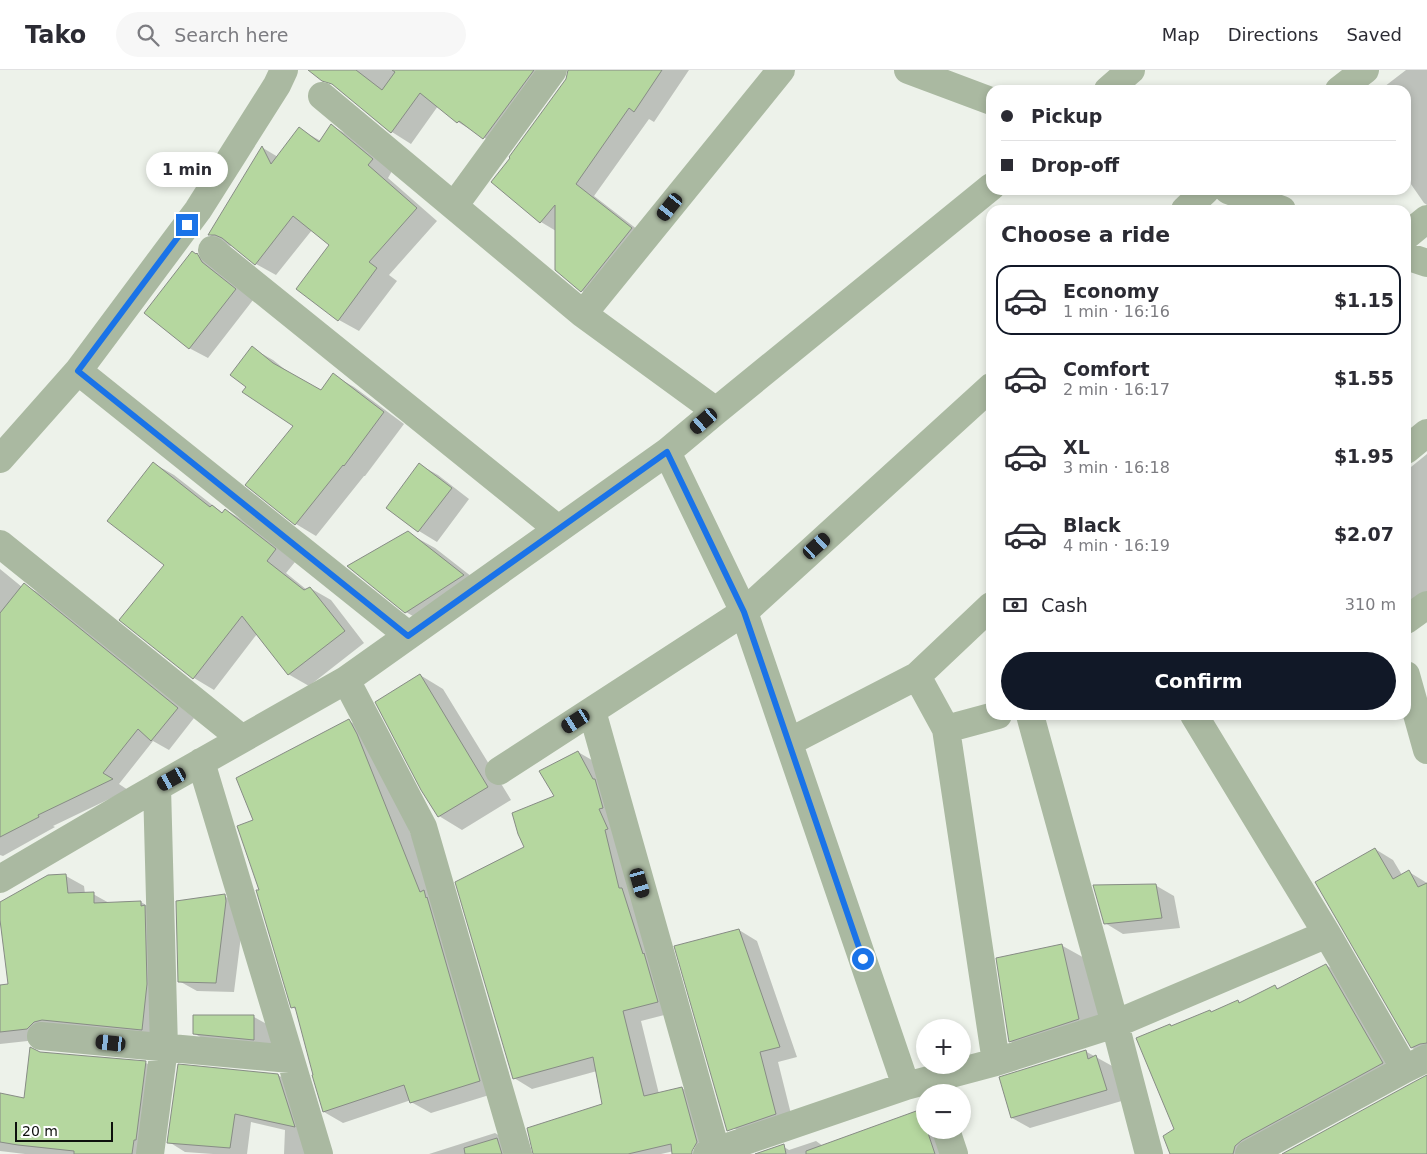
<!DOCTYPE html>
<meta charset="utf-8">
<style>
:root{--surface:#fff;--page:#f7f7f7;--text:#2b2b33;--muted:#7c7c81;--line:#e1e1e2;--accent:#111827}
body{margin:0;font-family:"DejaVu Sans",sans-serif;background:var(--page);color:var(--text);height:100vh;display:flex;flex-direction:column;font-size:19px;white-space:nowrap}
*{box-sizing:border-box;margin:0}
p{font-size:16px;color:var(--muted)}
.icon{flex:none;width:28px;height:28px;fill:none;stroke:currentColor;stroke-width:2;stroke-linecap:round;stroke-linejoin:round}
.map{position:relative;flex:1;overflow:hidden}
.panel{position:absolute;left:986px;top:135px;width:425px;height:515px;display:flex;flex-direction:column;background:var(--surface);border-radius:15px;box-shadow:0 2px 8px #0003}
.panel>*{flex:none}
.banner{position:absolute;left:986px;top:15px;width:425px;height:110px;border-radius:15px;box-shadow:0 2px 8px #0003;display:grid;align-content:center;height:110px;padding:0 15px;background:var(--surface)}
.buttons{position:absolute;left:916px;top:949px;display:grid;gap:10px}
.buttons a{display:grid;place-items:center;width:55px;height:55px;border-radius:50%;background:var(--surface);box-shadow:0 2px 8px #0003;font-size:25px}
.scale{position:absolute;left:15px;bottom:12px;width:98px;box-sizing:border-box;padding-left:5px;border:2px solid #0e100d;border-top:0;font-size:14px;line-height:18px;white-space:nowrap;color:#0e100d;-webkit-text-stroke:4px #fff;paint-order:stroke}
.end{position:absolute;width:22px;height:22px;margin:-11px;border:6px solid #1a73e8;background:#fff;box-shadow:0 0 0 2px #fff}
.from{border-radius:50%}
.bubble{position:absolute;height:35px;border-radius:18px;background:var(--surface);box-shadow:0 2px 8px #0003;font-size:16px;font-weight:700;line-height:35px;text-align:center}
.car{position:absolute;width:15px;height:30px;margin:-15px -8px;border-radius:6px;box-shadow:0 0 4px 1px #0007;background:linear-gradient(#222 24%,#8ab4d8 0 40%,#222 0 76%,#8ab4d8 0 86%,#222 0)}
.banner b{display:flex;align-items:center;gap:18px;height:48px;font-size:19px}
.banner b+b{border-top:1px solid var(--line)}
.banner i{width:12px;height:12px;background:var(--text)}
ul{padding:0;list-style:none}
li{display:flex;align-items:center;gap:15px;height:70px;margin:0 10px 8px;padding:0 5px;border:2px solid transparent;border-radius:15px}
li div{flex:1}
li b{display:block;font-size:19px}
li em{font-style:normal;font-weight:700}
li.selected{border-color:var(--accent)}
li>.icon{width:45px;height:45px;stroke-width:1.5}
h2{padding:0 15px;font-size:22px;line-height:60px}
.pay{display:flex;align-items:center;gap:12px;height:55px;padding:0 15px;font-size:19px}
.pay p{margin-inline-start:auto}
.action{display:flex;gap:10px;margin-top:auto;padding:10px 15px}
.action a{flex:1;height:58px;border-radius:30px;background:var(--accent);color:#fff;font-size:20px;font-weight:700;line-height:58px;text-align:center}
header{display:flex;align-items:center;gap:30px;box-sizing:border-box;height:70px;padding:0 25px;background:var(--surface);border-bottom:1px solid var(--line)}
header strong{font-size:24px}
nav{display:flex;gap:28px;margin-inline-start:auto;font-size:18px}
.search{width:350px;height:45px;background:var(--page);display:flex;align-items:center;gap:12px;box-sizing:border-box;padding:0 18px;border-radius:28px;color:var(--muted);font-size:19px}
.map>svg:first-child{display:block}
</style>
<header>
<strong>Tako</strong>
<div class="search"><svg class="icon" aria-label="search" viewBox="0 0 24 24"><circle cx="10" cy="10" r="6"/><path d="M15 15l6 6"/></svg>Search here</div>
<nav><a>Map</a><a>Directions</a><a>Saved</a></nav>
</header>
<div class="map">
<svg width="1427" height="1084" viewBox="0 0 1427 1084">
<rect width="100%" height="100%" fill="#edf2ea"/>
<path fill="#0003" d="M 334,0 L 562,0 L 503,79 L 458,52 L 438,36 L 411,74 L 392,62 L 336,16 Z
M 570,0 L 689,0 L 654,52 L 649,49 L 594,126 L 651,170 L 601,232 L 582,221 L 556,161 L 541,152 L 512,88 L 567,10 Z
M 1406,0 L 1427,0 L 1427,135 L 1424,133 L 1406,107 L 1406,20 L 1380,20 Z
M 332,56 L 352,67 L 392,101 L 388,108 L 437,151 L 389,205 L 397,211 L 359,261 L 339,250 L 331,174 L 312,160 L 276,205 L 256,194 L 234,176 L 230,176 L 210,165 L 263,78 L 278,87 L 299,59 L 321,71 Z
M 198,185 L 215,195 L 253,230 L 208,288 L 189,278 Z
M 252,278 L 273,290 L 293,306 L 321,321 L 333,305 L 354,317 L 404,354 L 365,406 L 364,406 L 316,466 L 296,454 L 295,356 L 248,317 Z
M 1427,384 L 1427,538 L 1406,562 L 1406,401 Z
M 153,393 L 174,405 L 220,441 L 223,443 L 226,440 L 246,452 L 295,492 L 286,503 L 307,520 L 310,518 L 331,530 L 364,573 L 309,616 L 288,604 L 257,564 L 214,620 L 194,608 L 166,495 Z
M 420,395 L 438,405 L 469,429 L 437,472 L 419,461 L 388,438 Z
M 408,463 L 435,478 L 490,521 L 433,558 L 406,542 Z
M 0,499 L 22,517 L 24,515 L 41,524 L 194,648 L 169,680 L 153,671 L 119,714 L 128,720 L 53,756 L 55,757 L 3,786 L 0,785 Z
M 420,605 L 443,619 L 511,730 L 462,760 L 439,746 L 422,719 Z
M 349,651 L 368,662 L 376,676 L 437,830 L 499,1022 L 431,1043 L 411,1032 L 411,1030 L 343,1053 L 324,1042 L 297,940 L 292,937 L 261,821 L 255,751 Z
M 578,682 L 597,693 L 676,942 L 641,951 L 659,1024 L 682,1018 L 701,1029 L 713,1072 L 661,1084 L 534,1084 L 604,1035 L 597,1001 L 532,1019 L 514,1008 L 526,778 L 555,726 Z
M 1375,779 L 1393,790 L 1402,805 L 1409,802 L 1427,813 L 1427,986 L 1412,978 L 1317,812 Z
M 66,806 L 84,816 L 85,824 L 93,824 L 111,834 L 141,832 L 159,843 L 160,969 L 46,969 L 0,974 L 0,916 L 9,915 Z
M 1155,815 L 1174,826 L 1180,858 L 1123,864 L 1105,853 Z
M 224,826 L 243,836 L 244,842 L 234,922 L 197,921 L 179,911 Z
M 739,860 L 757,871 L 797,987 L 778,992 L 793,1052 L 744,1064 L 726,1053 Z
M 1061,875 L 1088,890 L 1105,964 L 1037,986 L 1010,971 Z
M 1326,895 L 1344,906 L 1401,1003 L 1256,1084 L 1172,1084 L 1176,1060 L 1170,955 L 1173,957 L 1212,942 L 1238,931 L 1242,933 L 1275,917 L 1280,919 Z
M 254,947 L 272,957 L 272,980 L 213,974 L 195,964 Z
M 1085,981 L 1114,997 L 1125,1030 L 1030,1058 L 1012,1048 Z
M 39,983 L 146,993 L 164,1003 L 151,1084 L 25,1084 L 0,1081 L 0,1024 L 26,1029 Z
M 278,1005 L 295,1015 L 316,1084 L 284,1084 L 285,1060 L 251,1052 L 247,1084 L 213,1084 L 185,1082 L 169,1072 Z
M 919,1041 L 925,1044 L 925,1060 L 941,1060 L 950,1084 L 765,1084 L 784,1077 L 789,1080 L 816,1071 L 823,1076 Z
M 495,1063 L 514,1074 L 517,1084 L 429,1084 Z"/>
<path fill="#b5d79f" stroke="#878c85" d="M 308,0 L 356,0 L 382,20 L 395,2 L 392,0 L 534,0 L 483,69 L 459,51 L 457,53 L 420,23 L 391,63 L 332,14 L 322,11 Z
M 568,0 L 662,0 L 634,42 L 629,38 L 576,114 L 632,158 L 581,222 L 555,200 L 555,135 L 540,153 L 491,112 L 510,88 L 509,87 L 566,9 Z
M 331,54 L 373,89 L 368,95 L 417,138 L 369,192 L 377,198 L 338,251 L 296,219 L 329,175 L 293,146 L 255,195 L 222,168 L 215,165 L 208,165 L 262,76 L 271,94 L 299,57 L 319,72 Z
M 192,181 L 196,184 L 197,183 L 202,192 L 236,219 L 189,279 L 144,243 Z
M 252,276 L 273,293 L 321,320 L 333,303 L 384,342 L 344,396 L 343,395 L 295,455 L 245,415 L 293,356 L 242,322 L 246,317 L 230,305 Z
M 153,392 L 210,437 L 212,435 L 222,443 L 225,439 L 276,479 L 267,491 L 304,520 L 310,517 L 345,561 L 288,605 L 242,546 L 193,609 L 119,550 L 164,495 L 107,451 Z
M 419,393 L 452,418 L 418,462 L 386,438 Z
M 408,461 L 464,505 L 405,543 L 347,496 Z
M 24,513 L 178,638 L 151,671 L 138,659 L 103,703 L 113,709 L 38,745 L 39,747 L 0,767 L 0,543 Z
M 420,604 L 488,717 L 438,747 L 421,720 L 375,632 Z
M 349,649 L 357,664 L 420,822 L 424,820 L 426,828 L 427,827 L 480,1011 L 410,1033 L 404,1015 L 323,1042 L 312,1005 L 313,1005 L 295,937 L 291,938 L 256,820 L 259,820 L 237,756 L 253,750 L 236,708 Z
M 578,681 L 593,709 L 595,709 L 603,738 L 599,739 L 608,759 L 605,760 L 619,818 L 622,818 L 643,884 L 644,883 L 658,932 L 623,941 L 644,1026 L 682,1017 L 697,1072 L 692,1081 L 692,1084 L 672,1084 L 671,1074 L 628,1084 L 533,1084 L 527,1058 L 602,1034 L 593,987 L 513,1009 L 455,812 L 524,777 L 518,764 L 512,743 L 554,726 L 539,701 Z
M 1375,778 L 1393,809 L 1409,800 L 1418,817 L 1427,813 L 1427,973 L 1420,974 L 1411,978 L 1315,812 Z
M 66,804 L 68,823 L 94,822 L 94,833 L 141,831 L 141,836 L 145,835 L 147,914 L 142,960 L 42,950 L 34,952 L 27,959 L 0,962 L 0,915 L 8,914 L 0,850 L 0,832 L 48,805 Z
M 1156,814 L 1162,848 L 1104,854 L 1093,815 Z
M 225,824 L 226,831 L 216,913 L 178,912 L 176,831 Z
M 739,859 L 780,977 L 760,982 L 776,1044 L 727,1061 L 674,876 Z
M 1062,874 L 1079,949 L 1009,972 L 996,888 Z
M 1326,894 L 1383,993 L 1242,1070 L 1235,1076 L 1233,1084 L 1170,1084 L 1163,1066 L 1174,1059 L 1136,968 L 1170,954 L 1171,956 L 1210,940 L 1211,942 L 1238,930 L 1239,933 L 1275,915 L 1277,919 Z
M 193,945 L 254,945 L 254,970 L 193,964 Z
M 30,977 L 40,982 L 146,991 L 136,1070 L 134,1070 L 132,1084 L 74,1084 L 74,1081 L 18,1075 L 0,1072 L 0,1023 L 24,1028 Z
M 1086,980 L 1088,989 L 1096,985 L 1107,1020 L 1011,1048 L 999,1007 Z
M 178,994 L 278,1004 L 295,1057 L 235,1044 L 230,1078 L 167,1073 Z
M 1427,1005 L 1427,1084 L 1282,1084 L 1412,1013 Z
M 919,1040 L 925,1056 L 925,1060 L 927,1060 L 935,1084 L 806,1084 L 806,1081 Z
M 497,1068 L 502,1084 L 465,1084 L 464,1078 Z
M 784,1074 L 786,1084 L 755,1084 Z"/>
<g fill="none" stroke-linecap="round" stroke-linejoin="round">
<path stroke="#aab9a1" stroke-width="28" d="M 908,0 L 991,31
M 1108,20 L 1131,0
M 1339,20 L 1365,0
M 322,26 L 583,244 L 716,341
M 1228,120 L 1282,140
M 454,136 L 553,0
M 1185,140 L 1206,120
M 1406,166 L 1427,149
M 212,180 L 558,459
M 1406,186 L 1427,193
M 583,244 L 781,0
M 78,301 L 408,565
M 1406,380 L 1427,363
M 0,389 L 78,301 L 198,140 L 277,15 L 284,0
M 0,474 L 242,669
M 1406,550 L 1427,535
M 1406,605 L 1427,680
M 917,606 L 946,659 L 998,645
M 346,610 L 423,757 L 518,1084
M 592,641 L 717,1084
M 1030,645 L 1115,954 L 1149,1084
M 1194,645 L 1327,864 L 1405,999
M 946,659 L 996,992
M 789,672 L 917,606 L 991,536
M 201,692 L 319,1084
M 499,701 L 744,542 L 991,317
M 0,809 L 138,728 L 346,610 L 667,382
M 41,966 L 290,989
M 906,1016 L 744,542 L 667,382 L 716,341 L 991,117
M 946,1060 L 954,1084
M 150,1084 L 164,978 L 157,717
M 707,1084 L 906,1016 L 996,992 L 1115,954 L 1327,864
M 1249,1084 L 1405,999 L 1427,988"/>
</g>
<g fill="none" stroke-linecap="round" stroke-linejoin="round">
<path stroke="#1a73e8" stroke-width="6" d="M 187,155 L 78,301 L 408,566 L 667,382 L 744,542 L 863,889"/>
</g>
</svg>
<div class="buttons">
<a>+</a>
<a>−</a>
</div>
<div class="scale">20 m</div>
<i class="end from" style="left:863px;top:889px"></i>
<i class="end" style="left:187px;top:155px"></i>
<div class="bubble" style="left:146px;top:82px;width:82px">1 min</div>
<i class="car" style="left:670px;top:137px;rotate:219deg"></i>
<i class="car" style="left:704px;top:351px;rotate:229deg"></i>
<i class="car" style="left:817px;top:476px;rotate:48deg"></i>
<i class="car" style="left:576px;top:651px;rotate:237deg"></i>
<i class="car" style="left:172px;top:709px;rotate:241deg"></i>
<i class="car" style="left:640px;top:813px;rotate:164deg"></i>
<i class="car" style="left:111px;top:973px;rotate:276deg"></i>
<div class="banner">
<b><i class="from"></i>Pickup</b>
<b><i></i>Drop-off</b>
</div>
<section class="panel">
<h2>Choose a ride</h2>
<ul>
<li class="selected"><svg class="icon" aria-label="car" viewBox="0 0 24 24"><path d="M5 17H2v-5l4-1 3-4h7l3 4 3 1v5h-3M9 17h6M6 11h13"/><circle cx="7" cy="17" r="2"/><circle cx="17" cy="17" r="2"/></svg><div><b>Economy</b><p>1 min · 16:16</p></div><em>$1.15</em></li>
<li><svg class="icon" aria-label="car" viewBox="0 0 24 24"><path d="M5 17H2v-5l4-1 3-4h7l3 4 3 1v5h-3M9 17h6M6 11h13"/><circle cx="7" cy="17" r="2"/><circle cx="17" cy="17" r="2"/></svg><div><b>Comfort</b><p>2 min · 16:17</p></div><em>$1.55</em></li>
<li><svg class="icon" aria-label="car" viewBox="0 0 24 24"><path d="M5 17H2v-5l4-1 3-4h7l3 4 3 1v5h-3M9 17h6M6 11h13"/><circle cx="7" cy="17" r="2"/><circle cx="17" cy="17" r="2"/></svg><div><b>XL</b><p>3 min · 16:18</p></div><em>$1.95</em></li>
<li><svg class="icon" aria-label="car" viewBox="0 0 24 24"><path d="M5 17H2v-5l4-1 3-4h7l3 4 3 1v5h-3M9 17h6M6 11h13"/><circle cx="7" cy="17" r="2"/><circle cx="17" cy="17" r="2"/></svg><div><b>Black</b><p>4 min · 16:19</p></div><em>$2.07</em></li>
</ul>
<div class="pay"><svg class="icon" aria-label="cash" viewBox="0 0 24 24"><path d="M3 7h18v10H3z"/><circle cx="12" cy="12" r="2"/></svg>Cash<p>310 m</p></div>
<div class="action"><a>Confirm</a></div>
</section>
</div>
